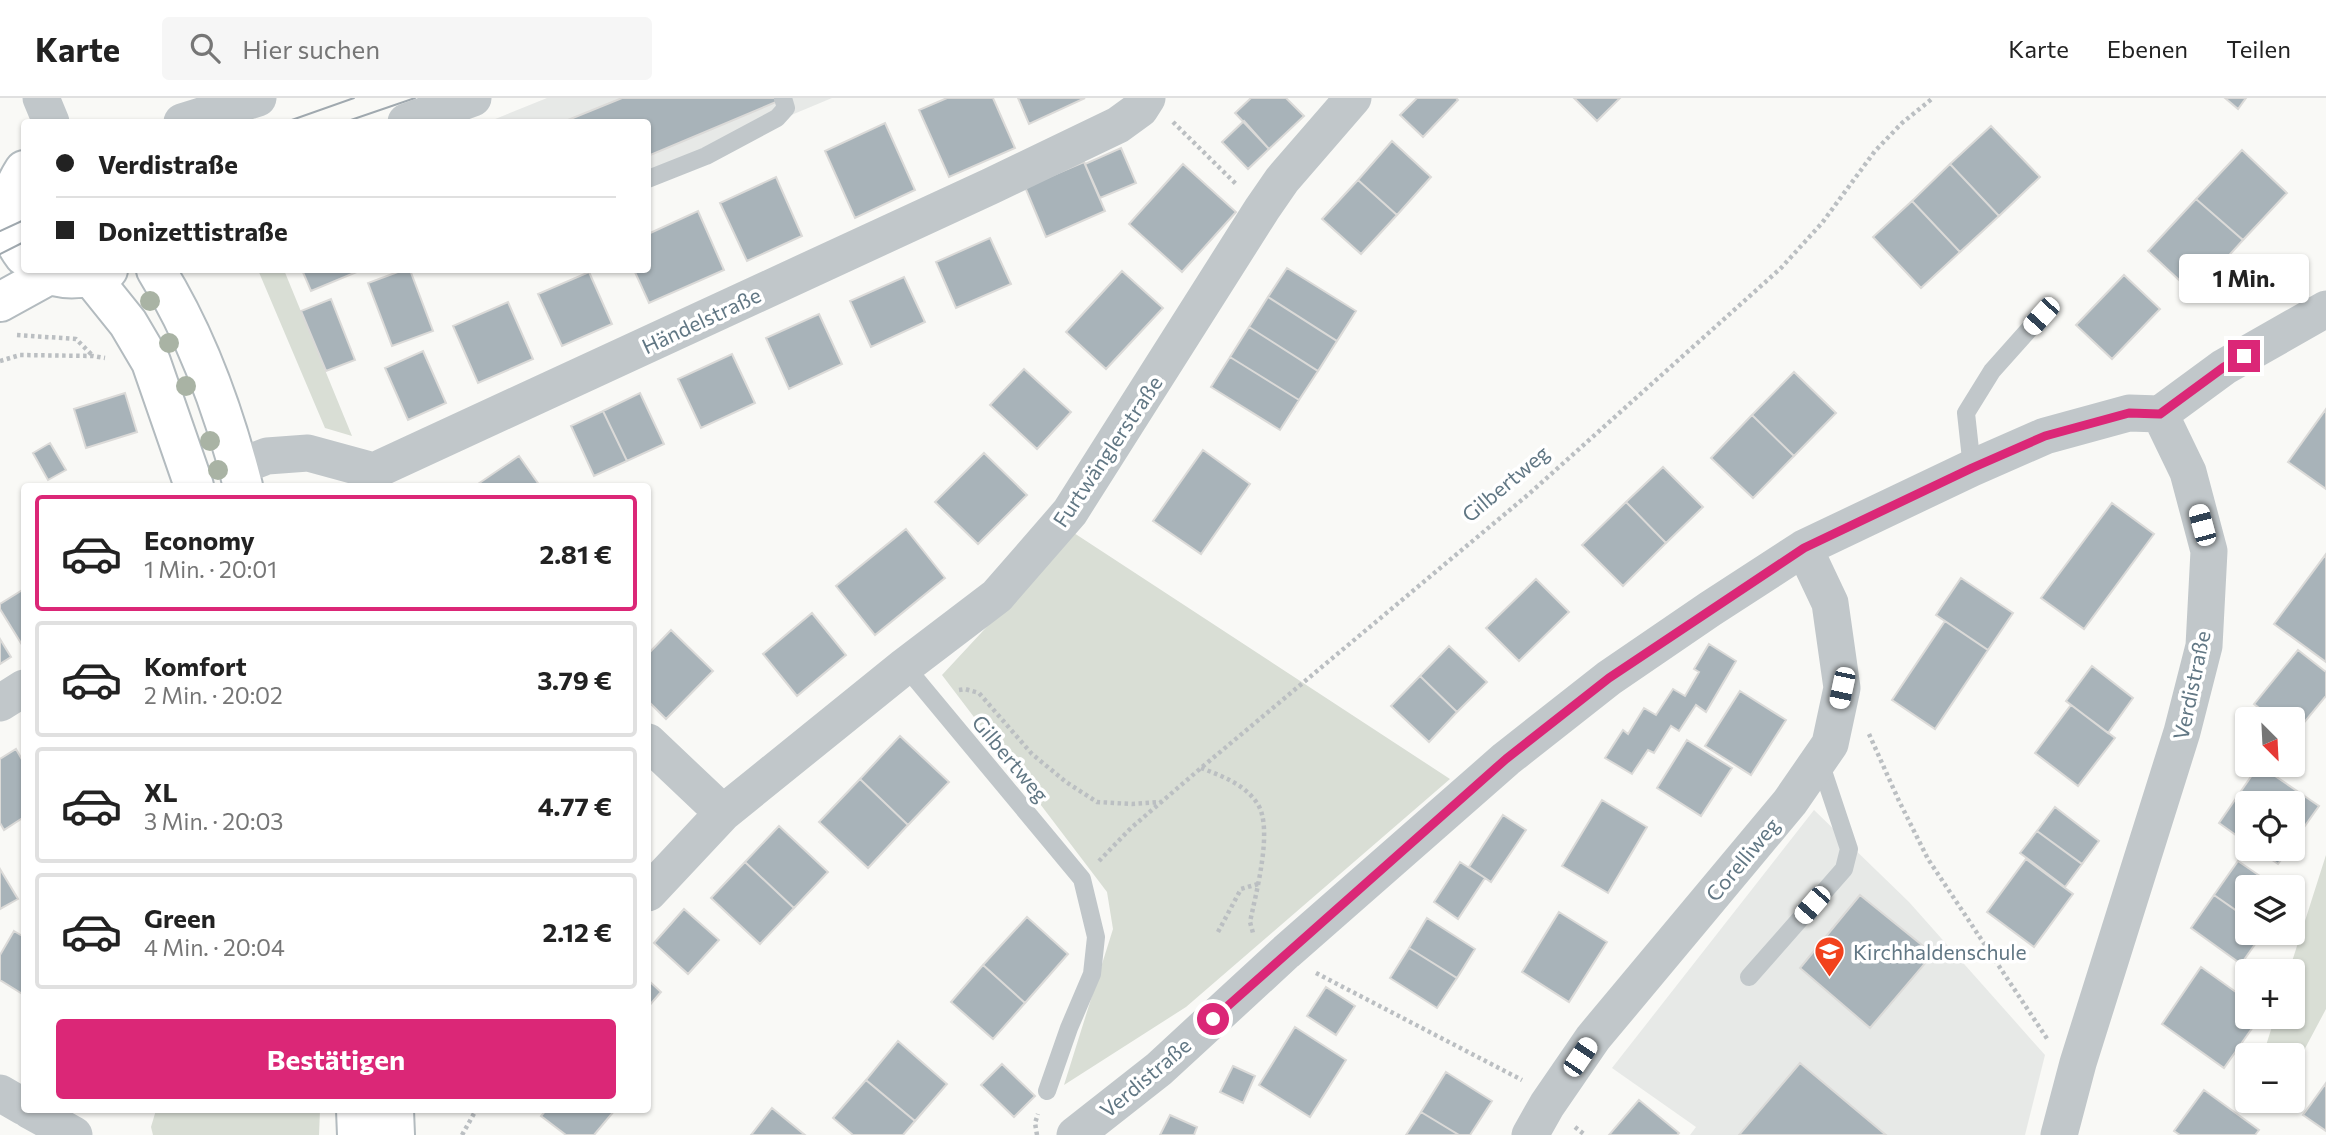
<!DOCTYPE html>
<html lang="de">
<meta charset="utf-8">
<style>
:root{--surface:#fff;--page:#f6f6f6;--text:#222;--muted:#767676;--line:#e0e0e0;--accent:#db2777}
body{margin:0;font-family:Commissioner,sans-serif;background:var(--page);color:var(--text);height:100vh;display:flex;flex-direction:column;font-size:26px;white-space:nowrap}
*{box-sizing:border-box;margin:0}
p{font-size:23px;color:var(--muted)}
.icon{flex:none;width:38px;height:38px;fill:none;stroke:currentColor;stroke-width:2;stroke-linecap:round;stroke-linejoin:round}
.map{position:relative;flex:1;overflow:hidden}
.side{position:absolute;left:21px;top:385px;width:630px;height:630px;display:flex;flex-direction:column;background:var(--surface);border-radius:7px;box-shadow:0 2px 5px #0004}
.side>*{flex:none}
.top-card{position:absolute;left:21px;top:21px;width:630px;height:154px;border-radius:7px;box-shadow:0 2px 5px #0004;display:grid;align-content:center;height:154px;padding:0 35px;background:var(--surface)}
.needle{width:46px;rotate:156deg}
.fabs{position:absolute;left:2235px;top:609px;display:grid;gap:14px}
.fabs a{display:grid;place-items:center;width:70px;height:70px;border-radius:7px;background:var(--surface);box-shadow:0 2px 5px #0004;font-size:35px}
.end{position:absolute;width:32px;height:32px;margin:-16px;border:9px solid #db2777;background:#fff;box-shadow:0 0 0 4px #fff}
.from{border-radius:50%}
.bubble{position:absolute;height:49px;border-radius:7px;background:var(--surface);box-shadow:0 2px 5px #0004;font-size:23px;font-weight:700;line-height:49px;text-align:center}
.car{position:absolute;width:21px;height:42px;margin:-21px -10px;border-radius:9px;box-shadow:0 0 5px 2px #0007;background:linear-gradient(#fff 24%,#345 0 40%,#fff 0 76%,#345 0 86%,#fff 0)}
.top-card b{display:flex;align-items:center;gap:24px;height:66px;font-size:26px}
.top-card b+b{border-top:2px solid var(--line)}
.top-card i{width:18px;height:18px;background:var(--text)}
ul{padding:12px 0 0;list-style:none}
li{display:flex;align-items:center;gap:21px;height:116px;margin:0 14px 10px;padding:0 21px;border:4px solid var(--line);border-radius:7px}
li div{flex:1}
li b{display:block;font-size:26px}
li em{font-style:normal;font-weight:700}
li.current{border-color:var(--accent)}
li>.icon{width:63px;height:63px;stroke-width:1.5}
.action{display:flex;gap:14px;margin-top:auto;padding:14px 35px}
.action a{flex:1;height:80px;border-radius:7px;background:var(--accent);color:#fff;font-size:28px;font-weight:700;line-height:80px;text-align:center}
header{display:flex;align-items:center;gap:42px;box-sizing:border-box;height:98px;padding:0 35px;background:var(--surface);border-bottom:2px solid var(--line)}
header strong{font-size:33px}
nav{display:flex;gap:38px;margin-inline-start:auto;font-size:24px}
.search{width:490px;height:63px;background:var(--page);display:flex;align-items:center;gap:18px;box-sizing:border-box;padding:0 24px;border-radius:7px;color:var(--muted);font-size:26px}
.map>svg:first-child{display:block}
</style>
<header>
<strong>Karte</strong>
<div class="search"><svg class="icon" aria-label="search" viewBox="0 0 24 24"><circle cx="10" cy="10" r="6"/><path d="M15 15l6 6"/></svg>Hier suchen</div>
<nav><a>Karte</a><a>Ebenen</a><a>Teilen</a></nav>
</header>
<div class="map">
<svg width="2326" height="1037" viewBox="0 0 2326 1037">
<rect width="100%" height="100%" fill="#f9f9f6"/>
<path fill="#e7e9e7" d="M 547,0 L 832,0 L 648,77 L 648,24 L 488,24 Z
M 1814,712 L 1909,804 L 2045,957 L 2025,1037 L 1690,1037 L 1696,1029 L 1612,970 Z"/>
<path fill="#d9ded5" d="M 258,172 L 284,172 L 352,338 L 325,330 Z
M 1074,435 L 1450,681 L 1186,909 L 1064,987 L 1113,831 L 1107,794 L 942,577 Z
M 2326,757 L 2326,911 L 2293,973 L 2292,957 L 2263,957 L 2275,919 L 2292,919 L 2292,873 L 2289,873 Z
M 156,1012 L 320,1012 L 319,1037 L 153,1037 L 151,1029 Z"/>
<path fill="#a8b3b9" stroke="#dbdad8" stroke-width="2" d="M 622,0 L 775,0 L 776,4 L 648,58 L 648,24 L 563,24 Z
M 947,0 L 993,0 L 1015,50 L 949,79 L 919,12 Z
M 1018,0 L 1085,0 L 1029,26 Z
M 1251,0 L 1286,0 L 1304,18 L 1269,51 L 1235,15 Z
M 1417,0 L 1456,0 L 1458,2 L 1423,39 L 1400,17 Z
M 1574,0 L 1620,0 L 1597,23 Z
M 2225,0 L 2246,0 L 2238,11 Z
M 1244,23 L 1269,51 L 1248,71 L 1222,44 Z
M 885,25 L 915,92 L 855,120 L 825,53 Z
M 1991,28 L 2040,79 L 1999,118 L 1950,66 Z
M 1392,43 L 1431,79 L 1397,117 L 1358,82 Z
M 1121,50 L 1136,85 L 1100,100 L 1085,66 Z
M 2242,52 L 2287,95 L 2243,142 L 2196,101 Z
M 1084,64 L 1105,113 L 1046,139 L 1025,89 Z
M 1183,66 L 1236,114 L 1182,174 L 1129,126 Z
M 1950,66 L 1999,118 L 1960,154 L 1912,103 Z
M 776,79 L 802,138 L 747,163 L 720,105 Z
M 1358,82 L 1397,117 L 1361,156 L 1322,121 Z
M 2196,101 L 2243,142 L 2194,196 L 2148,153 Z
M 1912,103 L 1960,154 L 1921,190 L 1873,139 Z
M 698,113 L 724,172 L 649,205 L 634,172 L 648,172 L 648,136 Z
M 990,140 L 1011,186 L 956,210 L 936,164 Z
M 1287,170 L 1356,213 L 1337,243 L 1268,199 Z
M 302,172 L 359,172 L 359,173 L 311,193 Z
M 403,172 L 410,172 L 433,233 L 392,248 L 368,185 Z
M 1122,173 L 1163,210 L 1106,271 L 1066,234 Z
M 589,174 L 612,226 L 562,248 L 538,196 Z
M 2124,177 L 2160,211 L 2112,261 L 2076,227 Z
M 904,179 L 925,224 L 871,249 L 850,203 Z
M 1268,199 L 1337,243 L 1318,273 L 1249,229 Z
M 331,201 L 355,262 L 326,273 L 301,213 Z
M 508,204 L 533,261 L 478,285 L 453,228 Z
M 819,216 L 842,266 L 789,291 L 766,240 Z
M 1249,229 L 1318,273 L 1299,302 L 1230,259 Z
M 423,253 L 446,305 L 408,322 L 385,270 Z
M 732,256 L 755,305 L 701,330 L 678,281 Z
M 1230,259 L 1299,302 L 1280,332 L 1211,289 Z
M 1024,271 L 1071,314 L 1037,351 L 990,307 Z
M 1794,274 L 1836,315 L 1794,358 L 1752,317 Z
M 125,295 L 137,334 L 86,350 L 74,311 Z
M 640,295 L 664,346 L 627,363 L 603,313 Z
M 2326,311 L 2326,391 L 2288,364 Z
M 603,313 L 627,363 L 594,378 L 571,328 Z
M 1752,317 L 1794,358 L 1753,400 L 1711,360 Z
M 50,345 L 66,372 L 48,382 L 33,355 Z
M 1203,352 L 1250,386 L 1201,456 L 1153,423 Z
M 984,355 L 1027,397 L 978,446 L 935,404 Z
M 519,358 L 540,388 L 475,388 Z
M 1663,369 L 1703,409 L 1666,445 L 1626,404 Z
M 1626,404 L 1666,445 L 1623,488 L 1582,447 Z
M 2112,405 L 2154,436 L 2084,531 L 2041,500 Z
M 906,431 L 945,480 L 875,537 L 836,488 Z
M 2326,456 L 2326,564 L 2274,526 Z
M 1961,480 L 2013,515 L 1988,552 L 1936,517 Z
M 1536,481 L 1569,514 L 1519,563 L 1486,530 Z
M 24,491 L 24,550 L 0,511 L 0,506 Z
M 812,515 L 846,557 L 797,598 L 763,556 Z
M 1945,523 L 1988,552 L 1935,631 L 1892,602 Z
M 671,532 L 713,573 L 666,621 L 648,603 L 648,556 Z
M 0,541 L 11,559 L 0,566 Z
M 1709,546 L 1736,563 L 1706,614 L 1696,607 L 1679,633 L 1671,628 L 1654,655 L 1648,652 L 1632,676 L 1605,660 L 1623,632 L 1628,636 L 1644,610 L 1656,617 L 1673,591 L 1685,598 L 1699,574 L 1694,571 Z
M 1449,548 L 1487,584 L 1457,614 L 1420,578 Z
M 2298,552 L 2326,574 L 2326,598 L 2293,638 L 2292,621 L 2273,621 L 2254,606 Z
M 2092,568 L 2133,600 L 2108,635 L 2066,603 Z
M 1420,578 L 1457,614 L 1429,644 L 1391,608 Z
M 1740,593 L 1786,622 L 1751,677 L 1705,648 Z
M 2071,607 L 2115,640 L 2078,688 L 2035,655 Z
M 900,638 L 949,684 L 908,727 L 860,681 Z
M 1687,642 L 1732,670 L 1701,718 L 1657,690 Z
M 16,651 L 24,665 L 24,719 L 4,732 L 0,725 L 0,661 Z
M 2259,667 L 2319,708 L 2292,746 L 2292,705 L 2247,705 L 2247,745 L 2219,725 Z
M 860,681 L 908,727 L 868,770 L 819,724 Z
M 1602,702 L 1647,729 L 1608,795 L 1562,768 Z
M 2055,709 L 2099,743 L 2082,766 L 2037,733 Z
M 1503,717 L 1526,732 L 1491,784 L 1469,769 Z
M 779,728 L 828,774 L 794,810 L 745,764 Z
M 2037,733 L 2082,766 L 2065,789 L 2020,755 Z
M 2256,751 L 2289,751 L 2278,766 Z
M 2026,761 L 2073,796 L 2034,849 L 1987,814 Z
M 2238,763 L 2276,789 L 2247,789 L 2247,820 L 2214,797 Z
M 745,764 L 794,810 L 760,846 L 711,800 Z
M 1460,764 L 1485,780 L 1458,821 L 1434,804 Z
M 0,771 L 18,801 L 0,811 Z
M 1860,797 L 1933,856 L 1870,930 L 1800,870 Z
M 2214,797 L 2247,820 L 2247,835 L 2263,835 L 2241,866 L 2191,830 Z
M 684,811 L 719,842 L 688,876 L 654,845 Z
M 1559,814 L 1607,844 L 1569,904 L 1522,874 Z
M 1027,819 L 1068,856 L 1025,905 L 983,867 Z
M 1427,820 L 1475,851 L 1457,880 L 1409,850 Z
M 14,833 L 24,839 L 24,897 L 0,882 L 0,857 Z
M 1409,850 L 1457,880 L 1437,910 L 1390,880 Z
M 983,867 L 1025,905 L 993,941 L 951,904 Z
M 2201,869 L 2247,902 L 2247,919 L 2260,919 L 2224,970 L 2162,926 Z
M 648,882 L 661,894 L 648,909 Z
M 1326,889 L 1355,908 L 1336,937 L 1307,918 Z
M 1295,929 L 1346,962 L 1310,1019 L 1259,987 Z
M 898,943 L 947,986 L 915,1023 L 866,982 Z
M 1800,965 L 1886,1037 L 1739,1037 Z
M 1002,966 L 1035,998 L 1014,1019 L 981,987 Z
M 1233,968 L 1255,978 L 1243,1005 L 1220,994 Z
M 1446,974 L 1492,1003 L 1470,1037 L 1459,1037 L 1421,1014 Z
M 866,982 L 915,1023 L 903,1037 L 853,1037 L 833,1020 Z
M 2326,985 L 2326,1033 L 2303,1017 Z
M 2204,992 L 2259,1032 L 2255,1037 L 2180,1037 L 2174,1033 Z
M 1639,1002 L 1679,1035 L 1677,1037 L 1609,1037 Z
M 772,1010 L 805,1037 L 751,1037 Z
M 546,1012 L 615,1012 L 594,1037 L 566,1037 L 541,1018 Z
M 1421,1014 L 1459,1037 L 1406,1037 Z
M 1170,1017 L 1197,1029 L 1194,1037 L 1160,1037 Z"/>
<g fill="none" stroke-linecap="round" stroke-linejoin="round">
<defs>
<path id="secondary" d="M 24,72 C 6,100 2,130 24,158
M 40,172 C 63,185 85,182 108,172
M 156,172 C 197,238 224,313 243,388
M 91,179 L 128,225 L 151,264 L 194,388
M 0,204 L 49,177
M 356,1012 L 357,1037
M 394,1012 L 395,1037"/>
</defs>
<use href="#secondary" stroke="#b3bbbf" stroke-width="42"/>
<path stroke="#bbbfc2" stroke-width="4.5" stroke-dasharray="3.5 3.5" stroke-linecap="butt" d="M 1173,24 L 1237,87
M 17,237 L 76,241 L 93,258
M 0,263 L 20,257 L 93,258 L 105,260
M 959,592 L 965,591 L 979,595 L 1032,656 L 1066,684 L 1097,704 L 1132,706 L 1161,704
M 1869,636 L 1899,703 L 1928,761 L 2048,942
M 1201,670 C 1222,678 1244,686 1257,705 C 1274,729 1256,795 1250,824 L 1253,835
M 1099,763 L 1131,730 L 1201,670 L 1530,395 L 1781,170 L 1822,125 L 1875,53 L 1902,25 L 1933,0
M 1218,834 L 1241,791 L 1258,786
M 1316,875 L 1522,982
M 1575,1029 L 1585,1037
M 462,1037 L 476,1012
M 1037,1037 L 1035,1025 L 1038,1016"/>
<path stroke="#c1c7ca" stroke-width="18" d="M 648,81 L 706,58 L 777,20 L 786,10 L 783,0
M 1972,370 L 1966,315 L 1992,273 L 2041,218
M 905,568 L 1082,781 L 1096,839 L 1092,876 L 1069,930 L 1047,993
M 1749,879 L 1844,771 L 1849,751 L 1819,661"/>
<path stroke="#c1c7ca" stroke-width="37" d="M 41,0 L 51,24
M 182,24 L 258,0
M 406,24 L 473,0
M 2160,316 L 2224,269 L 2326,211
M 238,369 L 267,358 L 308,355 L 374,373 L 991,88 L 1118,27 L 1140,11 L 1147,0
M 0,605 L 24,590
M 648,644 L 723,715
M 648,795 L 723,715 L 905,568 L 997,498 L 1070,414 L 1262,111 L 1282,82 L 1353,0
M 0,995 L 24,1009
M 29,1012 L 74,1037
M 1075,1037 L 1159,971 L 1286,854 L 1506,661 L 1609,580 L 1710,511 L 1804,450 L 1972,370 L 2045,338 L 2129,315 L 2160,316 L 2188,374 L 2209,453 L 2204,548 L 2182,634 L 2078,965 L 2059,1037
M 1530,1037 L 1547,1007 L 1593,940 L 1790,704 L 1830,646 L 1842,590 L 1830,505 L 1804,450"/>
<use href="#secondary" stroke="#fff" stroke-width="38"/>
<path stroke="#a0a9af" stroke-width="2" d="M 286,24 L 354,0
M 345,24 L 415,0
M 0,133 L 24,122
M 0,156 L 24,144"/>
</g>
<g fill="#a9b3a4">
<circle cx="150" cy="203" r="10"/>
<circle cx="169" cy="245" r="10"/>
<circle cx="186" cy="288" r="10"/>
<circle cx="210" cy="343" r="10"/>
<circle cx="218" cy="372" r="10"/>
</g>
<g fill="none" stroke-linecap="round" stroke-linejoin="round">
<path stroke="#db2777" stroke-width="9" d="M 1213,921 L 1506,661 L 1609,580 L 1804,450 L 1972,370 L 2045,338 L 2129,315 L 2160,316 L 2224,269 L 2244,258"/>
</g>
<defs>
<symbol id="school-pin" viewBox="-11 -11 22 30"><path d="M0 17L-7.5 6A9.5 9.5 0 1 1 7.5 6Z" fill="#f2421d" stroke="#fff"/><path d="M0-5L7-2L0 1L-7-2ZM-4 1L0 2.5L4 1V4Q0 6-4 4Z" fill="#fff"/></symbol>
</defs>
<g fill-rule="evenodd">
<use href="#school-pin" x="1812" y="836" width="35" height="47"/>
</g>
<g text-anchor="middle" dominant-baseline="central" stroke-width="7" stroke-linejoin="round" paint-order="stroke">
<g font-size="21" fill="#617784" stroke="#fff">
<text transform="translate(701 222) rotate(-25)">Händelstraße</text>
<text transform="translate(1107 353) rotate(-56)">Furtwänglerstraße</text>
<text transform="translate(1505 385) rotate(-40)">Gilbertweg</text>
<text transform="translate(2191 587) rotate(-78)">Verdistraße</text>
<text transform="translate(1011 660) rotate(50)">Gilbertweg</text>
<text transform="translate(1742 761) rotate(-50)">Corelliweg</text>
<text transform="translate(1145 979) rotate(-40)">Verdistraße</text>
</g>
<g font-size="21" fill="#617784" stroke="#fff" text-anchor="start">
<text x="1853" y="853">Kirchhaldenschule</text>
</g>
</g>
</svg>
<div class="fabs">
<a><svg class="needle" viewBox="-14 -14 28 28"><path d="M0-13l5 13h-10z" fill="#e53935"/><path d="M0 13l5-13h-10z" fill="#767676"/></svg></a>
<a><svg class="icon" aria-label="locate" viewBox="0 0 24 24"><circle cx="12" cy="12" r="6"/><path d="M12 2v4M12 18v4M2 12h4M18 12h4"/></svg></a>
<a><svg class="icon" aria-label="layers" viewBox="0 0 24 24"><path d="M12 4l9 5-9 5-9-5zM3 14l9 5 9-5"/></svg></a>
<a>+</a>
<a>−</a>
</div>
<i class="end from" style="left:1213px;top:921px"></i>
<i class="end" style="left:2244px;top:258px"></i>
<div class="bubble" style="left:2179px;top:156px;width:130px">1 Min.</div>
<i class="car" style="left:2041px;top:218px;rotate:222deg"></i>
<i class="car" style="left:2202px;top:427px;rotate:345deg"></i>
<i class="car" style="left:1842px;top:590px;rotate:192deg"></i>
<i class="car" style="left:1812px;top:807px;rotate:221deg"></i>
<i class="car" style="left:1580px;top:959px;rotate:34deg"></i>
<div class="top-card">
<b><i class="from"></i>Verdistraße</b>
<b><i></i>Donizettistraße</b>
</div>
<section class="side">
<ul>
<li class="current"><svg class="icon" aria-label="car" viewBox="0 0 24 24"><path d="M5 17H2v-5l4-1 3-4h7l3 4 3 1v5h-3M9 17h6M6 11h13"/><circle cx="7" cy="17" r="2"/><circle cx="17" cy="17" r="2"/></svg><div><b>Economy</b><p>1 Min. · 20:01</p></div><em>2.81 €</em></li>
<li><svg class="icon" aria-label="car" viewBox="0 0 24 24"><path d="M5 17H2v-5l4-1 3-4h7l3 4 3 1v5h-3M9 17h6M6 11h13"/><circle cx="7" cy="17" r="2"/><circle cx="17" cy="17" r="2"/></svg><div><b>Komfort</b><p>2 Min. · 20:02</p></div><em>3.79 €</em></li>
<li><svg class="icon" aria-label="car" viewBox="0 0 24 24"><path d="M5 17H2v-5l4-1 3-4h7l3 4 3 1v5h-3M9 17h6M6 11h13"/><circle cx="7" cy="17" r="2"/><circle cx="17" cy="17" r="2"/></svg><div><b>XL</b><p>3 Min. · 20:03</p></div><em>4.77 €</em></li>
<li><svg class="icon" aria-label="car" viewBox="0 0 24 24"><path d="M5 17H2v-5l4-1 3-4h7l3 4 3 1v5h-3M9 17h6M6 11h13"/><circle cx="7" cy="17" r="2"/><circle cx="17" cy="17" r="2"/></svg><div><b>Green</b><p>4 Min. · 20:04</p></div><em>2.12 €</em></li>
</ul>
<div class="action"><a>Bestätigen</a></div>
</section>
</div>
